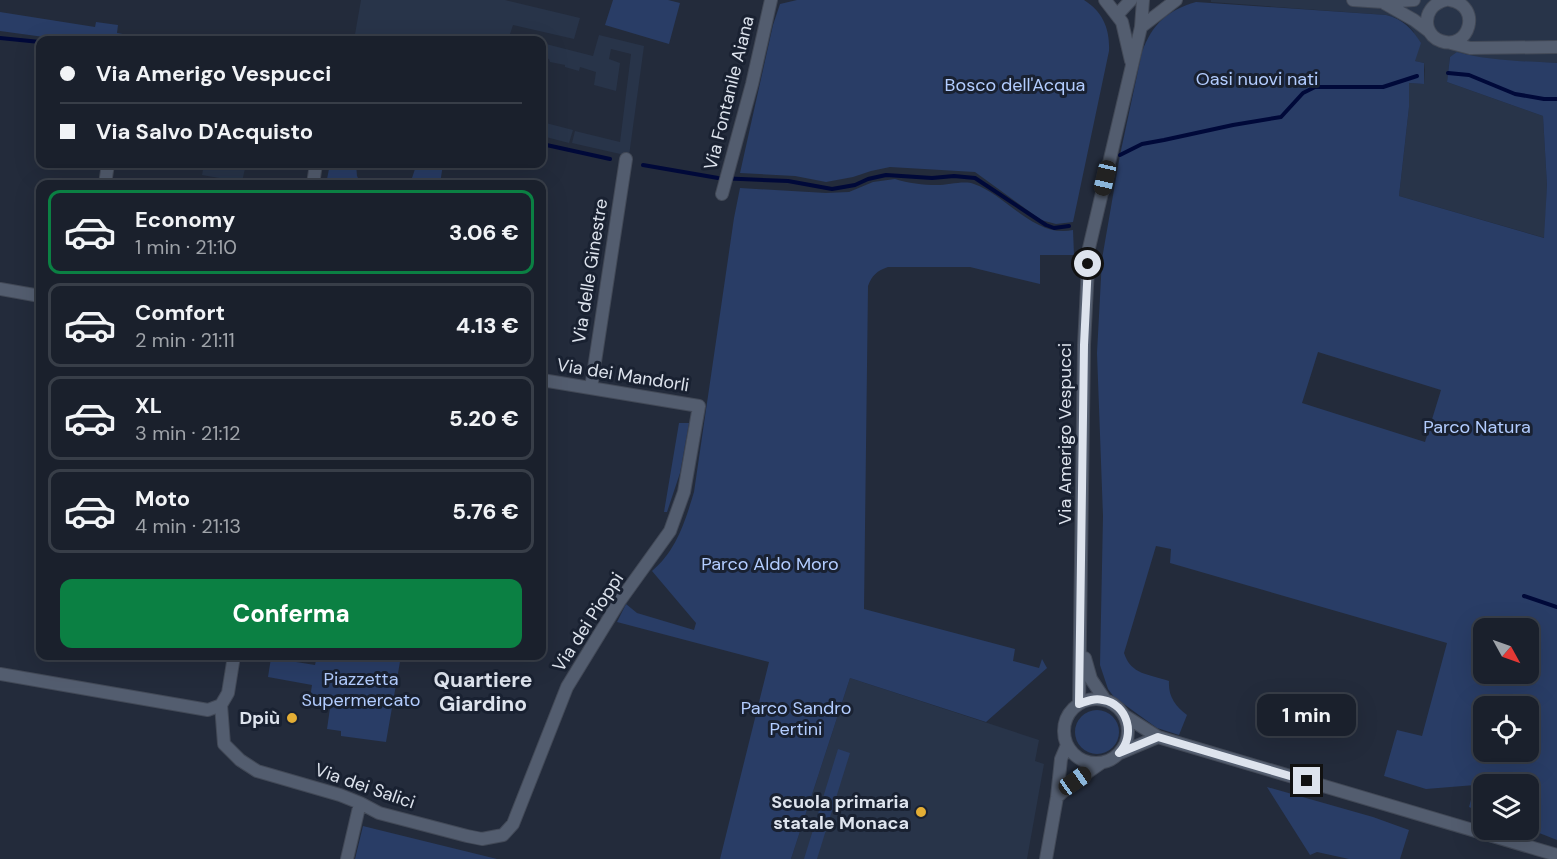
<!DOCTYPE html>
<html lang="it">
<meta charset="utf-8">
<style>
:root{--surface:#1a202c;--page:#272d38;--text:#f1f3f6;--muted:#9fa3a9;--line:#383e48;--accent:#0b8043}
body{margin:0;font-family:"DM Sans",sans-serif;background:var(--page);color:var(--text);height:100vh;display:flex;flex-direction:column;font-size:22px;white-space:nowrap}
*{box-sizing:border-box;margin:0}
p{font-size:20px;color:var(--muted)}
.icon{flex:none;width:33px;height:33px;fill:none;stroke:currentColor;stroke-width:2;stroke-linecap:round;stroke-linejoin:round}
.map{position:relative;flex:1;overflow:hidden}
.drawer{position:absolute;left:36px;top:180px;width:510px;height:480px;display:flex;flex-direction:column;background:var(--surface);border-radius:12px;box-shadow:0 6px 24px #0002,0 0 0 2px var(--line)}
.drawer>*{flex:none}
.guide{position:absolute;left:36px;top:36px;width:510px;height:132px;border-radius:12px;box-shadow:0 6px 24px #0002,0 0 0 2px var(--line);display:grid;align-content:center;height:132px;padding:0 24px;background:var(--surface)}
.needle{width:39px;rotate:130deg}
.buttons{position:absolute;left:1473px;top:618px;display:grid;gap:12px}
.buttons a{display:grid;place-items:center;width:66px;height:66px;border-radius:12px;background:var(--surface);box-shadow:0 6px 24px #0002,0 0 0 2px var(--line);font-size:30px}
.end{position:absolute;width:27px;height:27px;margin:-14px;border:8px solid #dde3ed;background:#111;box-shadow:0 0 0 3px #111}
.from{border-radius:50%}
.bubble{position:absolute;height:42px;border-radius:12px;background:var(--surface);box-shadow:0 6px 24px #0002,0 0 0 2px var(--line);font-size:20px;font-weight:800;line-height:42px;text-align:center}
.car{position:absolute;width:18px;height:36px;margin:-18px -9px;border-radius:8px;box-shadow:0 0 4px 2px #0007;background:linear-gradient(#222 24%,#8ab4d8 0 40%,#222 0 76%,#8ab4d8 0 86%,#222 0)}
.guide b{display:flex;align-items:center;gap:21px;height:57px;font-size:22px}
.guide b+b{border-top:2px solid var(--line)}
.guide i{width:15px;height:15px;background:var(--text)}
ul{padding:10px 0 0;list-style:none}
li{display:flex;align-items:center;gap:18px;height:84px;margin:0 12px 9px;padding:0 12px;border:3px solid var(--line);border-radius:12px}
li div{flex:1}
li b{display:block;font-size:22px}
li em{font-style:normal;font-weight:800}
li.current{border-color:var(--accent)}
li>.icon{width:54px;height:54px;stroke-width:1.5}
.primary-button{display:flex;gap:12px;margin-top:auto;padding:12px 24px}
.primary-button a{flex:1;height:69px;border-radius:12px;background:var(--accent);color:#fff;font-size:24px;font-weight:800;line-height:69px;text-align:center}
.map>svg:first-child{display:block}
</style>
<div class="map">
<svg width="1557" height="859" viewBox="0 0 1557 859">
<rect width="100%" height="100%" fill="#232b3b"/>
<path fill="#283449" d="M 361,0 L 505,0 L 580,18 L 574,39 L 513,25 L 508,40 L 354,40 Z
M 1211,0 L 1557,0 L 1557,63 L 1503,61 L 1480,59 L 1461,54 L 1450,57 L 1447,82 L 1543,116 L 1547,185 L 1545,238 L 1399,196 L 1409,107 L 1409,83 L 1424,84 L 1425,70 L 1424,63 L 1415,61 L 1414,32 L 1407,24 L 1396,18 L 1386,15 L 1211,2 Z
M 599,35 L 644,46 L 629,156 L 572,143 L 575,131 L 620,142 L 631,54 L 611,49 L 609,59 L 620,63 L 616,91 L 594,85 L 596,72 L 580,67 L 579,71 L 565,67 L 565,65 L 550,62 L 549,59 L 542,57 L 542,43 L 593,56 Z
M 542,122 L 573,130 L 569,143 L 542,136 Z
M 204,164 L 246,164 L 242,182 L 202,175 Z
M 850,678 L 1039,740 L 1035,761 L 1044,764 L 1027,859 L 791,859 Z"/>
<path fill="#293d66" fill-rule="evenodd" d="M 613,0 L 668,0 L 680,3 L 669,44 L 605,25 Z
M 797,0 L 1084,0 C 1103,12 1110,29 1109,51 L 1073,222 L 1056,224 L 1041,220 L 975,172 L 890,167 L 871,171 L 853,177 L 826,182 L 795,176 L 740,173 L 773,25 L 780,4 Z
M 1196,2 L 1386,15 C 1403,19 1412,29 1421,43 L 1415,61 L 1424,63 L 1424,84 L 1409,83 L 1409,107 L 1399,196 L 1544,238 L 1547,185 L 1543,116 L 1447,82 L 1450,57 L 1457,52 C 1490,61 1523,61 1557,63 L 1557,840 L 1529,829 L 1528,784 L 1484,784 L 1483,813 L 1469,807 L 1475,785 L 1426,789 L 1384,776 L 1397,730 L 1422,736 L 1447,643 L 1170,563 L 1171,549 L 1156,546 L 1124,653 C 1131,675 1149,674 1169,681 C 1168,696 1175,706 1187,715 L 1179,735 L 1157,728 L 1114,697 L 1108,689 L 1100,665 L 1103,516 L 1097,353 L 1102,259 L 1120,155 L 1142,52 C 1152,24 1168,10 1196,2 ZM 1318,352 L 1441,390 L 1425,442 L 1302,403 ZM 1484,628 L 1528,628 L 1528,674 L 1484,674 ZM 1484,706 L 1528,706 L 1528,752 L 1484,752 Z
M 0,12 L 95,27 L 96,22 L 118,25 L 117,33 L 158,40 L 66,40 L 0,31 Z
M 330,164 L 356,164 L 357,176 L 361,184 L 326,184 Z
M 395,164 L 443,164 L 440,184 L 410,184 L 415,169 L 395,165 Z
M 895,179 C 908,183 923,185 937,185 C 948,185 965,180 974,184 C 1008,196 1034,238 1073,230 L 1074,255 L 1040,255 L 1040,284 L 970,267 L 888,267 C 877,271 872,275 868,286 L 864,609 L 1015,649 L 1013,661 L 1039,668 L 1042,659 L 1047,668 L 986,722 L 850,678 L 791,859 L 720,859 L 769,662 L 617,622 L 626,604 L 637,613 L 694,630 L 696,623 L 652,571 C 676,551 685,522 694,492 L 734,218 L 740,188 L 826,193 L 849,192 L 873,182 Z
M 679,423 L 689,423 L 680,473 L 667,512 L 664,512 Z
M 317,656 L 401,656 L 386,742 L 341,736 L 341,731 L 327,729 L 330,708 L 309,704 L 312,685 L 268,677 L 271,658 L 315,665 Z
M1075 732a22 22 0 1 1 44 0a22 22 0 1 1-44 0Z
M 838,749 L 850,753 L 817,859 L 804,859 Z
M 1267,787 L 1373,817 L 1409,830 L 1400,859 L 1349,859 L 1317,852 L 1310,855 Z
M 363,826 L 375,829 L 497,859 L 355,859 Z"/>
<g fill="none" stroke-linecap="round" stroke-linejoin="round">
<path stroke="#000939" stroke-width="4" d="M 0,38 L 40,42
M 1448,73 L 1469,75 L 1515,94 L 1544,99 L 1557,99
M 542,144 L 610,159
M 1120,155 L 1142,144 L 1164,140 L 1233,125 L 1281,117 L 1303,93 L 1315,87 L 1383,87 L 1417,76
M 643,165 L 718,178 L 788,181 L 832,189 L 855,185 L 868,179 L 886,175 L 932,178 L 954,176 L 975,178 L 1046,225 L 1054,228 L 1069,226
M 1524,596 L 1557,607"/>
<defs>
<path id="street" d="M 1105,0 L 1122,22 L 1131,61
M 1353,0 L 1383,2 L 1414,0
M 1446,0 C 1433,3 1424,14 1428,28 C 1430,34 1435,39 1441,41 C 1469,51 1483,6 1450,0
M 1384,3 L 1414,20 L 1430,32
M 1117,15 L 1131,0
M 1141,27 L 1176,0
M 1451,43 L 1470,48 L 1557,47
M 105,184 L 108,164
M 313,184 L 316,164
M 722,194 L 752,84 L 771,0
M 0,289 L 40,296
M 591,388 L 626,159
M 234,656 L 228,693 L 221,705 L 224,744 L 240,760 L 257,771 L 340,795 L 360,803 L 379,813 L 467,836 L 482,839 L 503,835 L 513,824 L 567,687 L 619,602 L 670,531 L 684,492 L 699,406 L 542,380
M 1085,658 L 1091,679 L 1105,700
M 0,674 L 208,710 L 221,705
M1064 731a32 32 0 1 1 64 0a32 32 0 1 1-64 0Z
M 1079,704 L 1084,345 L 1089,248 L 1141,27 L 1143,0
M 1125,716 L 1158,737 L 1557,855
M 1120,753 L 1158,737
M 1057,797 L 1075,781 L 1101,763
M 347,859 L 360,803
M 1046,859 L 1057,797 L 1061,759 L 1067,745"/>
</defs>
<use href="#street" stroke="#424957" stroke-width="14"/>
<use href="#street" stroke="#535d6f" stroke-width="12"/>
</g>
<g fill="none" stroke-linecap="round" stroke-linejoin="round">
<path stroke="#dde3ed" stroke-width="8" d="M 1088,264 L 1084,345 L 1079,704 C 1087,701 1094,698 1103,700 C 1128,704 1136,736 1119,753 L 1158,737 L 1307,781"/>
</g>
<g fill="#e4ae35" stroke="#192131" stroke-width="2">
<circle cx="292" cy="718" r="6"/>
<circle cx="921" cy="812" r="6"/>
</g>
<g text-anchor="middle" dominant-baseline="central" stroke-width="6" stroke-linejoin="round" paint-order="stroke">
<g font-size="18" fill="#b3cdff" stroke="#192131">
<text x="1257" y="79">Oasi nuovi nati</text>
<text x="1015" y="85">Bosco dell'Acqua</text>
<text x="1477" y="427">Parco Natura</text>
<text x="770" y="564">Parco Aldo Moro</text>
<text x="361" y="679">Piazzetta<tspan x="361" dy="21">Supermercato</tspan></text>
<text x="796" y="708">Parco Sandro<tspan x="796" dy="21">Pertini</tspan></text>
</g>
<g font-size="18" fill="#dde3ed" stroke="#192131">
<text transform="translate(729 93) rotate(-76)">Via Fontanile Aiana</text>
<text transform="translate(590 271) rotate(-81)">Via delle Ginestre</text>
<text transform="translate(623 375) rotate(9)">Via dei Mandorli</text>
<text transform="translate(1065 434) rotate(-90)">Via Amerigo Vespucci</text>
<text transform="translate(588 622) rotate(-57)">Via dei Pioppi</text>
<text transform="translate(365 786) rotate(19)">Via dei Salici</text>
</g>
<g font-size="18" font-weight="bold" fill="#dde3ed" stroke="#192131" text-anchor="end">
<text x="280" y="718">Dpiù</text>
<text x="909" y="802">Scuola primaria<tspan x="909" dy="21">statale Monaca</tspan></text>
</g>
<g font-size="21" font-weight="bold" fill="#dde3ed" stroke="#192131">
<text x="483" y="680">Quartiere<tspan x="483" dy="24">Giardino</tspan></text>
</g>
</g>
</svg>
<div class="buttons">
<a><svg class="needle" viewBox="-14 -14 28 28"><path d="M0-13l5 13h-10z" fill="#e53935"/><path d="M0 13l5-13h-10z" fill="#9fa3a9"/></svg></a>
<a><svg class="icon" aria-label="locate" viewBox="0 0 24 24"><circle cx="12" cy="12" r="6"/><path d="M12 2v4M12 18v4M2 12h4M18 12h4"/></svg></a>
<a><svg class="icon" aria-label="layers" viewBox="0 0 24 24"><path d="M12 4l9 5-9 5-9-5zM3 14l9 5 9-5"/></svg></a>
</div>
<i class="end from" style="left:1088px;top:264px"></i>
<i class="end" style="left:1307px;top:781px"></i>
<div class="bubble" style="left:1257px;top:694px;width:99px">1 min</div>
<i class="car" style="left:1105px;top:178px;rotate:193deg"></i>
<i class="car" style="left:1075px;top:781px;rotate:55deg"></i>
<div class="guide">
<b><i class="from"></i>Via Amerigo Vespucci</b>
<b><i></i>Via Salvo D'Acquisto</b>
</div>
<section class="drawer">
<ul>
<li class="current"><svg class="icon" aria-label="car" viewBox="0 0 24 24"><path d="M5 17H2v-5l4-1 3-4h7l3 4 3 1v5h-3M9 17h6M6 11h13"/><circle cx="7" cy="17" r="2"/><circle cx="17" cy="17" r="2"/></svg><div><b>Economy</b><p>1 min · 21:10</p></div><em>3.06 €</em></li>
<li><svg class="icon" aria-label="car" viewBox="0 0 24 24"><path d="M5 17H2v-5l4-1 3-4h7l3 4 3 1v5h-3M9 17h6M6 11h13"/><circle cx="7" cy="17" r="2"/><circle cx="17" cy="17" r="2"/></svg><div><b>Comfort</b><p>2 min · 21:11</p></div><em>4.13 €</em></li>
<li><svg class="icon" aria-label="car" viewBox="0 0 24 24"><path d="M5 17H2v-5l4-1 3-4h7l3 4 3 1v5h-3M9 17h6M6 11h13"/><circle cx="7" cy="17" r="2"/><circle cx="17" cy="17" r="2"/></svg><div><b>XL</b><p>3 min · 21:12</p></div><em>5.20 €</em></li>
<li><svg class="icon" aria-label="car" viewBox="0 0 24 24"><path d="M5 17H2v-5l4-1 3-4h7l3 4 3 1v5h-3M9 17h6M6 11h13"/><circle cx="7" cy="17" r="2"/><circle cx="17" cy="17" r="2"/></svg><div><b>Moto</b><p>4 min · 21:13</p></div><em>5.76 €</em></li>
</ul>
<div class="primary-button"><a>Conferma</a></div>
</section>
</div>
